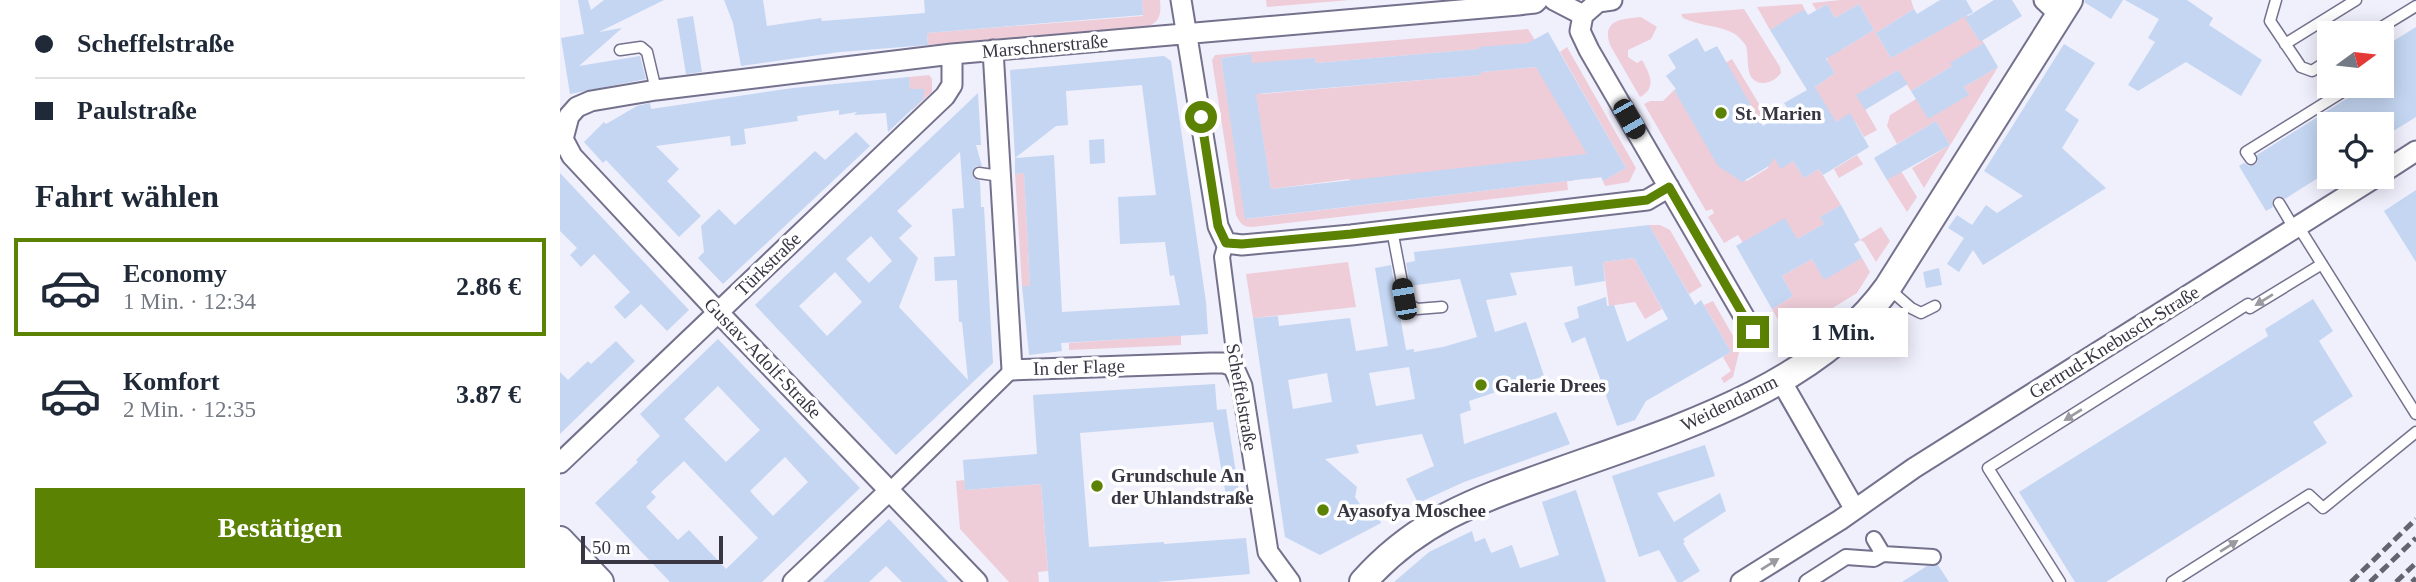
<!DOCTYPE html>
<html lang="de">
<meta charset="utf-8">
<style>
:root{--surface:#fff;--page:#f6f6f7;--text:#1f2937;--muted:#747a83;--line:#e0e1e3;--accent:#5b8202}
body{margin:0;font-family:"Times New Roman",serif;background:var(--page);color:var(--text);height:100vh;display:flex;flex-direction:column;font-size:26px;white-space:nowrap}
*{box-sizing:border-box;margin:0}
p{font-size:23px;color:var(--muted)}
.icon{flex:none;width:38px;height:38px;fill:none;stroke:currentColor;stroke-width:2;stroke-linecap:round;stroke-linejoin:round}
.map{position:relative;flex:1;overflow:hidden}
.panel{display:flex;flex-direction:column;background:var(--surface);width:560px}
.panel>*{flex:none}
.hud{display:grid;align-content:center;height:154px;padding:0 35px;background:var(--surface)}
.needle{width:46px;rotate:75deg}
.controls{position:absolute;left:1757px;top:21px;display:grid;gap:14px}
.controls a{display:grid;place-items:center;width:77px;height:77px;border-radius:0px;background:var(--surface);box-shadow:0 4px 18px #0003;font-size:35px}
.scale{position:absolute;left:21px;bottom:18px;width:142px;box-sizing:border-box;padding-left:7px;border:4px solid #373642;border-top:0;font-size:19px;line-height:24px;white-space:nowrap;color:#373642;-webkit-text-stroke:5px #fff;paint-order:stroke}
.end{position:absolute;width:32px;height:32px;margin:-16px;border:9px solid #5b8202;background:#fff;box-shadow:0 0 0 4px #fff}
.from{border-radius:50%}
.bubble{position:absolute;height:49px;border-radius:0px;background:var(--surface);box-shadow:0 4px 18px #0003;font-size:23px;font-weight:700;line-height:49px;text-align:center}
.car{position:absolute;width:21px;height:42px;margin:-21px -10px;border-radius:9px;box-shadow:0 0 5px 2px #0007;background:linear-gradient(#222 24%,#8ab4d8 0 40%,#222 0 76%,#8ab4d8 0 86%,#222 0)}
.hud b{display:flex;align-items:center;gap:24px;height:66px;font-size:26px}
.hud b+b{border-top:2px solid var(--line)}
.hud i{width:18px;height:18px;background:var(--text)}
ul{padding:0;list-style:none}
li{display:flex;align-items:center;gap:21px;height:98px;margin:0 14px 10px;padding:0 21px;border:4px solid transparent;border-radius:0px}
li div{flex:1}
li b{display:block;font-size:26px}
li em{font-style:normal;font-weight:700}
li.active{border-color:var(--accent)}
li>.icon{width:63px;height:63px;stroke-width:1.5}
h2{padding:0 35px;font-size:32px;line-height:84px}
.cta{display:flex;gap:14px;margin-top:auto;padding:14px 35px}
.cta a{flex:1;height:80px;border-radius:0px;background:var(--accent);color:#fff;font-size:28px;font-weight:700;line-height:80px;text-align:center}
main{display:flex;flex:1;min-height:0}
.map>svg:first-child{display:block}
</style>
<main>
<section class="panel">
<div class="hud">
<b><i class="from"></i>Scheffelstraße</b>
<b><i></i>Paulstraße</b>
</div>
<h2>Fahrt wählen</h2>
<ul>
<li class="active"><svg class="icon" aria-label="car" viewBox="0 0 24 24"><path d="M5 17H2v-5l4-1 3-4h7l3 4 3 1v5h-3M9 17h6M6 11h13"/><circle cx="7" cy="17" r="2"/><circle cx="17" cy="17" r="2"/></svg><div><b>Economy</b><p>1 Min. · 12:34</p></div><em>2.86 €</em></li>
<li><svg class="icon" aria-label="car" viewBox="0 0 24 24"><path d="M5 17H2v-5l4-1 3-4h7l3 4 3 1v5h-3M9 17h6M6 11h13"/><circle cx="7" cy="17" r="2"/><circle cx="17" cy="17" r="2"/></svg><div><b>Komfort</b><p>2 Min. · 12:35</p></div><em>3.87 €</em></li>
</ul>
<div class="cta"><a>Bestätigen</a></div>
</section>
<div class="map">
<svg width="1856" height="582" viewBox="0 0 1856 582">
<rect width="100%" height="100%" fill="#f0effc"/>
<path fill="#eecdd8" d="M 582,0 L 600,0 C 601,12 601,22 588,26 L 368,45 L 367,33 L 583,16 Z
M 706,0 L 790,0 L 707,7 Z
M 1281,0 L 1351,0 L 1354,9 L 1316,33 L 1331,58 L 1407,15 L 1411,21 L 1408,23 L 1417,37 L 1420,36 L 1424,43 L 1392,66 L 1351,91 L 1338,70 L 1297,95 L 1317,130 L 1304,137 L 1296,123 L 1286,116 L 1274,123 L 1255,87 L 1275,73 L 1267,61 L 1272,35 L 1281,50 L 1314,30 L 1299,4 L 1275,18 L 1267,4 L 1256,10 L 1252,3 Z
M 1242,4 L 1245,10 L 1210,30 L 1197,7 Z
M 1184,9 L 1220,67 L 1221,73 C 1216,79 1210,83 1202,83 C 1183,81 1190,58 1186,46 C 1184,42 1179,37 1175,34 C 1159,25 1139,26 1123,18 L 1121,14 Z
M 1081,17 L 1097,27 L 1091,39 L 1068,50 L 1068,57 L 1077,63 L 1082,60 C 1090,74 1097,88 1080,97 L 1050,45 C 1041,19 1063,19 1081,17 Z
M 968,29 L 976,42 L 919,49 L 756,63 L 755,58 L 692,64 L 690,54 L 661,58 L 686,219 L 1006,181 L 790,181 L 789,179 L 711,189 L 695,90 L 702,94 L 921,75 L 921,72 L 977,67 L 1041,177 L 1029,179 L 1027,164 L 1011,166 L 1013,181 L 1007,181 L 1008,190 L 692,227 C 682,227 680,223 676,215 L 652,60 L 655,55 Z
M 1007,47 L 1076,168 L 1069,182 L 1045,186 L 1043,181 L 1066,168 L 1000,52 Z
M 1172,59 L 1205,114 L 1198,118 L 1165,63 Z
M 1438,67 L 1364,188 L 1352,168 L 1390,145 L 1376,121 L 1337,144 L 1327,126 L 1330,115 L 1356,99 L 1409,95 L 1404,87 Z
M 369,75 L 372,79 L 372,92 L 352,110 L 351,100 L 362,98 L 363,91 L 350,89 L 349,77 Z
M 1114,90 L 1160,166 L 1163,169 L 1169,166 L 1174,177 L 1187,181 L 1208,168 L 1212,155 L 1221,168 L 1233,161 L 1244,178 L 1259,169 L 1281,205 L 1260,217 L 1264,224 L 1237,239 L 1183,243 L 1178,235 L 1164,243 L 1148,217 L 1154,213 L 1152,209 L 1146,211 L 1084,104 L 1090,101 L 1103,101 Z
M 1297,155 L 1303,164 L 1279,178 L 1274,169 Z
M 1341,171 L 1357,197 L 1347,212 L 1327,180 Z
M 464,173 L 470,286 L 462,286 L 455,174 Z
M 1089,225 L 1100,225 L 1110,230 L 1142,286 L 1129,294 Z
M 1321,227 L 1330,241 L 1316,262 L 1304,242 L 1300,240 Z
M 1074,258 L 1102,309 L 1085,319 L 1075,302 L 1049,306 L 1043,262 Z
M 1302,258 L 1310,272 L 1297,293 L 1242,327 L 1233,328 L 1221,325 L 1212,309 L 1233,296 L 1222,276 L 1252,259 L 1264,279 Z
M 788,262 L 796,307 L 693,318 L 686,274 Z
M 1153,301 L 1180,348 L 1173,377 L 1164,383 L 1161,378 L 1171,371 L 1163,357 L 1171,352 L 1144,305 Z
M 621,335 L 621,345 L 509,350 L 509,343 Z
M 404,480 L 406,490 L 481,484 L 488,571 L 478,572 L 479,582 L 449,582 L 400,529 L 396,481 Z"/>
<path fill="#c4d6f2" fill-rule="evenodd" d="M 18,0 L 28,0 L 31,10 L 44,0 L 104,0 L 39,32 L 62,28 L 19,66 L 80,56 L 86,79 L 10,94 L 1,38 L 24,34 Z
M 164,0 L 203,0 L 207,26 L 261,18 L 262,21 L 365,13 L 364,0 L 582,0 L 583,15 L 367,33 L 368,45 L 280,52 L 181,66 L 173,23 Z
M 1380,0 L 1406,0 L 1413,12 L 1331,58 L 1316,33 L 1354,9 L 1357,14 Z
M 1434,0 L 1452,0 L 1462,16 L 1420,42 L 1405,18 Z
M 1525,0 L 1563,0 L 1551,19 L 1524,2 Z
M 1565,0 L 1627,0 L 1653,18 L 1649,25 L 1702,60 L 1681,96 L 1626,62 L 1578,91 L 1568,85 L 1595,42 L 1588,38 L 1599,19 Z
M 1267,4 L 1275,18 L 1299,4 L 1314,30 L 1266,59 L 1275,73 L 1255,87 L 1276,122 L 1290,113 L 1309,147 L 1263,175 L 1259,169 L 1244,178 L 1233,161 L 1221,169 L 1214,158 L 1209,166 L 1182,182 L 1158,166 L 1114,90 L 1116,89 L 1106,76 L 1116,68 L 1108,55 L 1137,38 L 1145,52 L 1157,46 L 1203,126 L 1229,110 L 1224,103 L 1247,90 L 1210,30 L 1237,13 L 1245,10 L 1248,15 Z
M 133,16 L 142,72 L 126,74 L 117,19 Z
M 1856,27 L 1856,117 L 1822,138 L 1822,124 L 1769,124 L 1769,171 L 1725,199 L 1720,196 L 1715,197 L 1712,202 L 1713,207 L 1706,211 L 1679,166 L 1684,163 L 1689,166 L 1695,165 L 1698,161 L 1697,155 L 1807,86 L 1822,86 L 1822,48 Z
M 988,32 L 1066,168 L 1043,181 L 1041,177 L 685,219 L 661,58 L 691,54 L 692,63 L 755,58 L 756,63 L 919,49 L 919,47 L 968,43 ZM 976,67 L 1027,154 L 711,189 L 696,94 L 921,75 L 921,72 Z
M 1424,43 L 1438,67 L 1404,87 L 1409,95 L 1368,119 L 1351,91 L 1392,66 L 1390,63 Z
M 1504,44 L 1535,63 L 1505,110 L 1519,120 L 1502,148 L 1546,188 L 1423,265 L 1413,250 L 1399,272 L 1387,264 L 1404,238 L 1388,228 L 1397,215 L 1412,225 L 1426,205 L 1437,213 L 1463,196 L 1424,171 Z
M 604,56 L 611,61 L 646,302 L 648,334 L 501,343 L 502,351 L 469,355 L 462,286 L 470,286 L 464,173 L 455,174 L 455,158 L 494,155 L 502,312 L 620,305 L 614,275 L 610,276 L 605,242 L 560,244 L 558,197 L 596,195 L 582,85 L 506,91 L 508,125 L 496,126 L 455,158 L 450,70 Z
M 1338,70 L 1348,84 L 1305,110 L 1296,95 Z
M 349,77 L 350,89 L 364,89 L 363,99 L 328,132 L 326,113 L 294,115 L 297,112 L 279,115 L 279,110 L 237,116 L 238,121 L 184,129 L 186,144 L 171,146 L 170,136 L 96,146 L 119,169 L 107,181 L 141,216 L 119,237 L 46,160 L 43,163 L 24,142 L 44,122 L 46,124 L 77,106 L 90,103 L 91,109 L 233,88 Z
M 418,93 L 421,145 L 416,145 L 422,166 L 416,166 L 412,173 L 414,178 L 420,181 L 421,207 L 424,207 L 433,363 L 336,455 L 195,305 ZM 400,152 L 404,208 L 392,209 L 395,256 L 374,257 L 375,281 L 397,280 L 399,322 L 402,322 L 408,380 L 339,307 L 358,258 L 339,238 L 352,226 L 337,211 ZM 311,236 L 332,261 L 309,283 L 286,259 ZM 275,272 L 302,302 L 267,336 L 239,306 Z
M 1376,121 L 1390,145 L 1327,180 L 1314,158 Z
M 296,132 L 310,146 L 163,284 L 138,258 L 144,252 L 141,226 L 159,209 L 175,225 L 255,151 L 265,160 Z
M 544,139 L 545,163 L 530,164 L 529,140 Z
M 0,173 L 129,310 L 107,331 L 81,304 L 65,319 L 54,307 L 70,292 L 34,254 L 21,267 L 10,255 L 17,248 L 0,231 Z
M 1856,190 L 1856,262 L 1824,211 Z
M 1281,205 L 1300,240 L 1294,244 L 1302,258 L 1264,280 L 1252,259 L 1222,276 L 1233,296 L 1212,309 L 1176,246 L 1225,218 L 1237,239 L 1264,224 L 1260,217 Z
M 1089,225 L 1135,305 L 1141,300 L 1171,352 L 1086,401 L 1075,420 L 1057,426 L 1025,337 L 1012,343 L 1004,323 L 1019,318 L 1017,307 L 1046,297 L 1047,306 L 1054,305 L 1067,342 L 1108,319 L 1074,258 L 1043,262 L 1045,281 L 1015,286 L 1012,266 L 950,273 L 957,295 L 926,300 L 935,332 L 966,322 L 984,376 L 909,401 L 911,410 L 900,414 L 904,444 L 996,412 L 1010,444 L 904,482 L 858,503 L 846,479 L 874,466 L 862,434 L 796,445 L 799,453 L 765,459 L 797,487 L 795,497 L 806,513 L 816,508 L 821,523 L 760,555 L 725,537 L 693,318 L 718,316 L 719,326 L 790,318 L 796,351 L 828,346 L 815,268 L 831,265 L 846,350 L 854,349 L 854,352 L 883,347 L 917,337 L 900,279 L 850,286 L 846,263 L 855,261 L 854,252 ZM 849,367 L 855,399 L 816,406 L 809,373 ZM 767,373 L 772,402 L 733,409 L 728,380 Z
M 1379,268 L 1382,285 L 1366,288 L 1363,272 Z
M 1753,299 L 1773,331 L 1759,341 L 1793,396 L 1753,422 L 1767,443 L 1546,582 L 1515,582 L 1459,492 L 1708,336 L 1705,329 Z
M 158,339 L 300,488 L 202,582 L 110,582 L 35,503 L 78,462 L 76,460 L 100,436 L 80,414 ZM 158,386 L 200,430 L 166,462 L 124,419 ZM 225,457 L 248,482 L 213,516 L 190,491 ZM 124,461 L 198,538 L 166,569 L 129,530 L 118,540 L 86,507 L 96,497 L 91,492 Z
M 56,341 L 75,361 L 0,434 L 0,372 L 8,380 L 28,361 L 31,364 Z
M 655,384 L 657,410 L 666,409 L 681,505 L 668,507 L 653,422 L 520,433 L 529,547 L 604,542 L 604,544 L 686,538 L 690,574 L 597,582 L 489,582 L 481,484 L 405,490 L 403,460 L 477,454 L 473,395 Z
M 1145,445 L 1155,476 L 1097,493 L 1114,522 L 1160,493 L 1166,511 L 1123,539 L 1125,542 L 1123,543 L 1140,571 L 1122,582 L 1117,582 L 1099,550 L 1079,557 L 1052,476 Z
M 1016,490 L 1046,582 L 834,582 L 869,552 L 912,531 L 915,542 L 925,538 L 931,553 L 952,545 L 960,568 L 999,555 L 982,502 Z
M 329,519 L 388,582 L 342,582 L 326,566 L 309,582 L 263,582 Z
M 1378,565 L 1389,582 L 1342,582 L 1367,566 Z"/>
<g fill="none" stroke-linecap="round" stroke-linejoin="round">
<defs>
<path id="service" d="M 1716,0 L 1710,21 L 1741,67 L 1752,71 L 1769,60
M 1812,33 L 1856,6
M 1725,44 L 1796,0
M 60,50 L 81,47 L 87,52 L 96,90
M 1691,159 L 1686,152 L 1792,86
M 419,173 L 440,176
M 1719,203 L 1734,228
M 1738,226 L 1856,414
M 832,230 L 846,303 L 857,309 L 882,307
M 1328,288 L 1351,308 L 1361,313 L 1375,306
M 1500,582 L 1428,468 L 1688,304 L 1690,308 L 1762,264
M 1612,582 L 1749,495 L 1763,508 L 1856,432"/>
<path id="pedestrian" d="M 666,243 L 662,257 L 674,351 L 673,366
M 330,490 L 452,370
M 1323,554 L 1373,557
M 1247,582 L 1286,557 L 1314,559 L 1323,554 L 1314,539"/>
<path id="minor" d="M 621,0 L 658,226 L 666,243 L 682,245 L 791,235 L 1087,200 L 1109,187
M 994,0 L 1023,15
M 1484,0 L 1499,14
M 1023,15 L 1020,31 L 1029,50 L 1193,332
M 1023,15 L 1038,2 L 1052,0
M 433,50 L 452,370 L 651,363 L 664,363 L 673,366 L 682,386 L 708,552 L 730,582
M 1822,173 L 1856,151
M 1220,379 L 1294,508
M 0,463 L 385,96 L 392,85 L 392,54
M 233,582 L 330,490
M 417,582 L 158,312 L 12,156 L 3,139 L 9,116 L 17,107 L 31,101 L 96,90 L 392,54 L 958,5 L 975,3 L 978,0
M 1181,582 L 1280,520 L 1354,468 L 1816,177"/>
<path id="secondary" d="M 0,540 L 40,582
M 0,569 L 12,582
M 803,582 C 858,520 918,500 994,473 C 1108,432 1254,390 1328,287 L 1509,0"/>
</defs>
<use href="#service" stroke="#74718d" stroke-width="13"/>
<use href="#pedestrian" stroke="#74718d" stroke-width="18"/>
<use href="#minor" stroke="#74718d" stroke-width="23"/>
<use href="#secondary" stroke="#74718d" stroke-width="30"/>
<use href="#service" stroke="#fff" stroke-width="10"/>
<use href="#pedestrian" stroke="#fff" stroke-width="14"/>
<use href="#minor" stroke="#fff" stroke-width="19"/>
<use href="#secondary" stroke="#fff" stroke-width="26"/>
<path stroke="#64636f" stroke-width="5" stroke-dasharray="10 5" stroke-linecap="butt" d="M 1791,582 L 1856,519
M 1810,582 L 1856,538
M 1836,582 L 1856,563
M 1852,582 L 1856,578"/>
</g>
<defs><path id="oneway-solid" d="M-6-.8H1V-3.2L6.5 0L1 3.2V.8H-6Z" transform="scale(1.75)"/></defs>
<g fill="#9b9aa0">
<use href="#oneway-solid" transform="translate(1704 300) rotate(148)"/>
<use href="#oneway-solid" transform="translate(1513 415) rotate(148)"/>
<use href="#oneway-solid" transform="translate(1669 546) rotate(-32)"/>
<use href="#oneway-solid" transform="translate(1210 564) rotate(-32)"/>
</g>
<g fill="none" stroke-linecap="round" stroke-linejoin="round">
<path stroke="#5b8202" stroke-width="9" d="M 641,117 L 658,226 L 666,243 L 682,244 L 791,234 L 1087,200 L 1109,187 L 1193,332"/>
</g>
<g fill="#5b8202" stroke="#fff" stroke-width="2.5">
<circle cx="1161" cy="113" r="7"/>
<circle cx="921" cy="385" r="7"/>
<circle cx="537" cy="486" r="7"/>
<circle cx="763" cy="510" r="7"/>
</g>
<g text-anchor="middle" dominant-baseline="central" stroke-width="7" stroke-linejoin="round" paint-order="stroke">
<g font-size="19" fill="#373642" stroke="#fff">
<text transform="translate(485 46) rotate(-5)">Marschnerstraße</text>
<text transform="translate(208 264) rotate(-44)">Türkstraße</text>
<text transform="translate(1554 342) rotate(-32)">Gertrud-Knebusch-Straße</text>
<text transform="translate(203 358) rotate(46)">Gustav-Adolf-Straße</text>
<text transform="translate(519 367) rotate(-2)">In der Flage</text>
<text transform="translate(682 397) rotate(80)">Scheffelstraße</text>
<text transform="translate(1169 403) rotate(-26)">Weidendamm</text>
</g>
<g font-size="19" font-weight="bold" fill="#373642" stroke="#fff" text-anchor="start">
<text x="1175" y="113">St. Marien</text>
<text x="935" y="385">Galerie Drees</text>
<text x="551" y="475">Grundschule An<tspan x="551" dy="22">der Uhlandstraße</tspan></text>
<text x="777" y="510">Ayasofya Moschee</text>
</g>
</g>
</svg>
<div class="controls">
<a><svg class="needle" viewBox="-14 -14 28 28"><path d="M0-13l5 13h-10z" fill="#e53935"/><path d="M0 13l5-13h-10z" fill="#747a83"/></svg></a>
<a><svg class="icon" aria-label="locate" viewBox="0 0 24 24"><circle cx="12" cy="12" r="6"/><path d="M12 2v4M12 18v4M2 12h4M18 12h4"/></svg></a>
</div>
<div class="scale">50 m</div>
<i class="end from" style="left:641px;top:117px"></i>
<i class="end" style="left:1193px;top:332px"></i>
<div class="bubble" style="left:1218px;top:308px;width:130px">1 Min.</div>
<i class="car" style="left:1069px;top:119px;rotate:150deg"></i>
<i class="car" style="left:844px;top:299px;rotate:350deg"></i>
</div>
</main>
